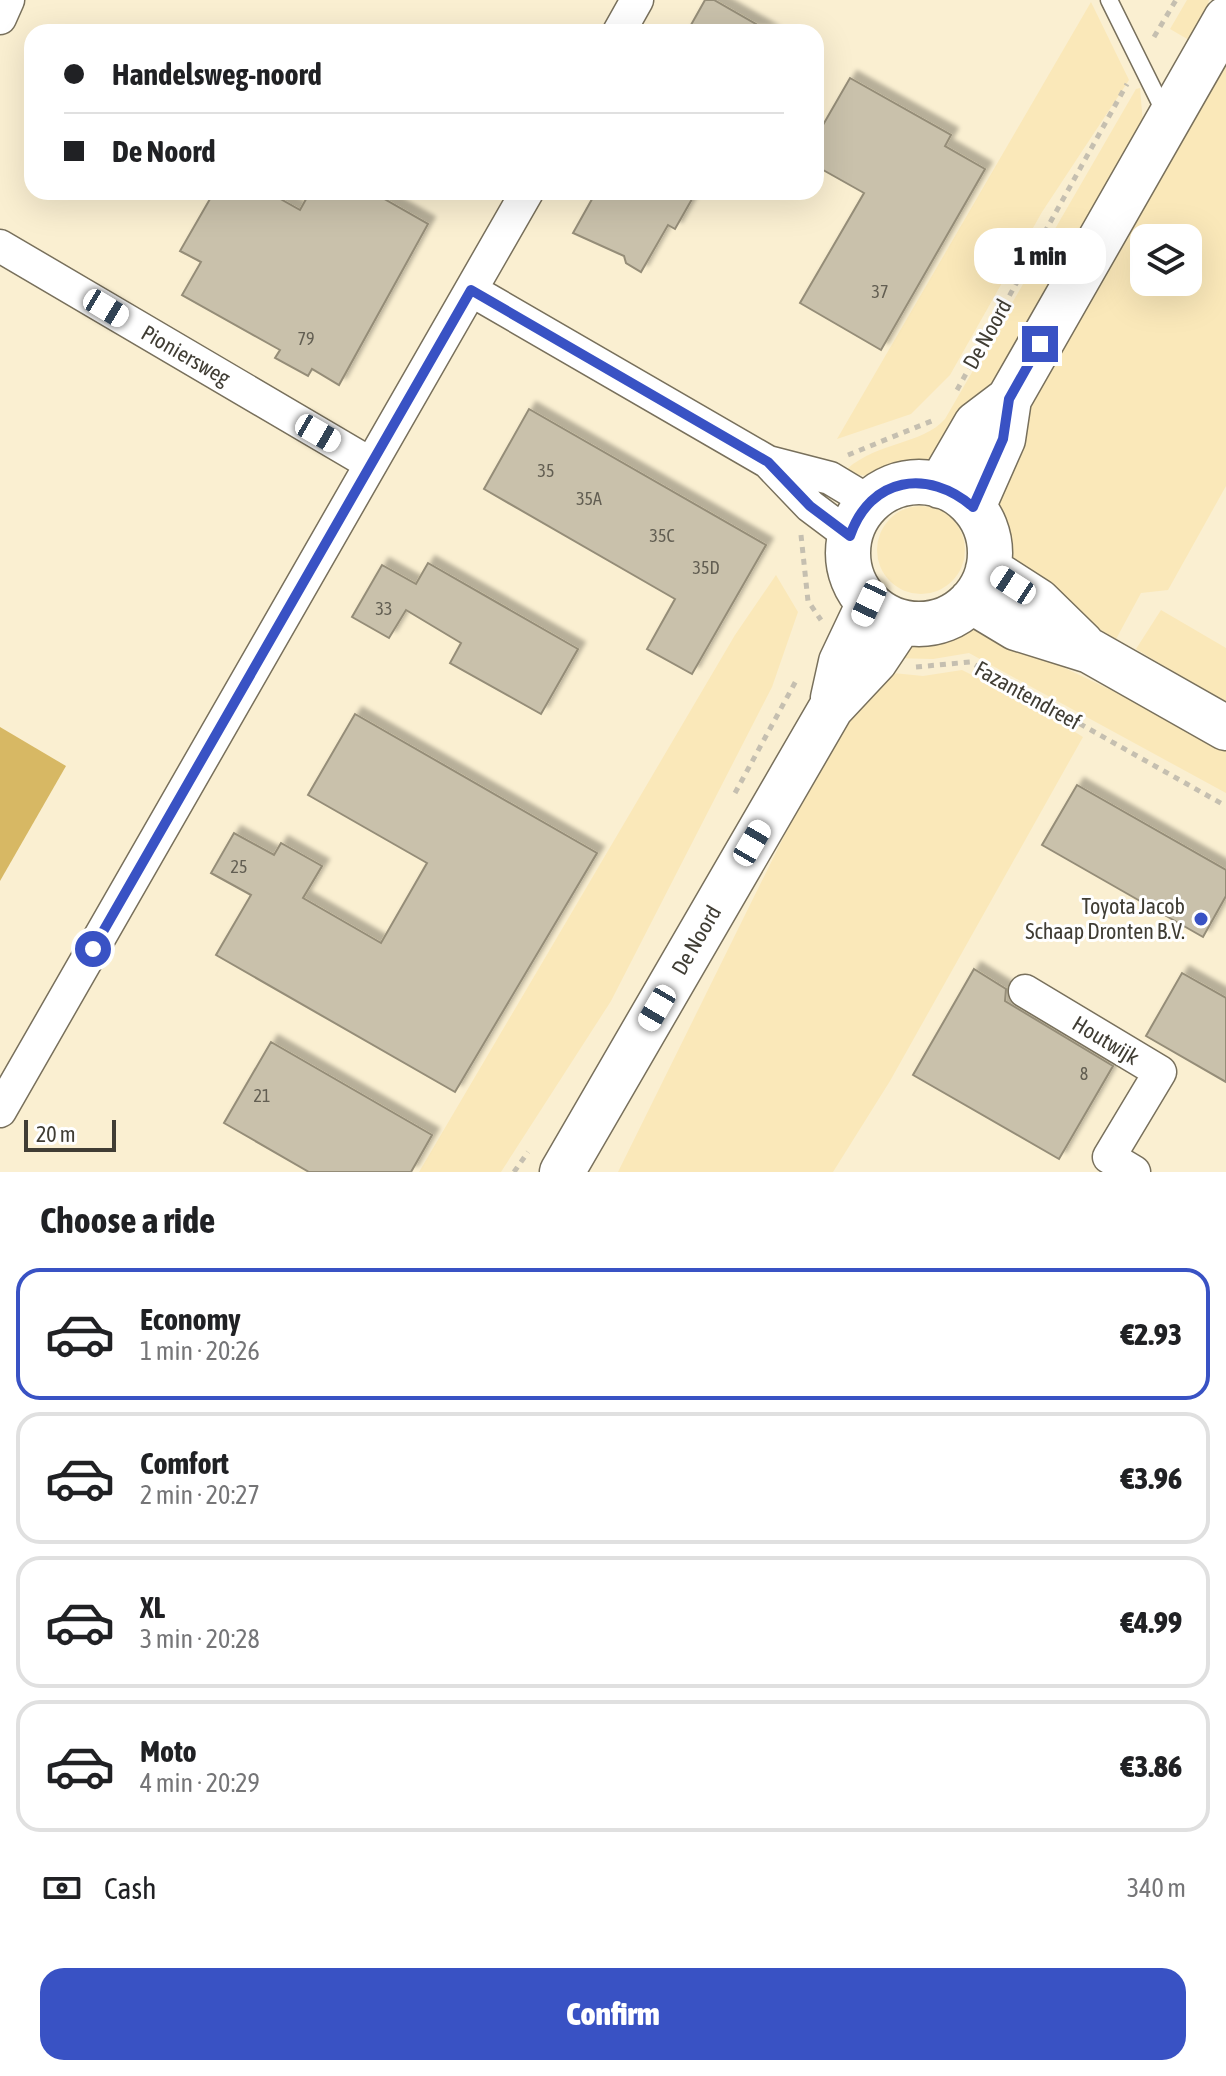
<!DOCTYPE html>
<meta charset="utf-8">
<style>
:root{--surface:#fff;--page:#f6f6f6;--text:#202124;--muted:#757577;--line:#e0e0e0;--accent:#3952c4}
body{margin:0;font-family:"Asap Condensed",sans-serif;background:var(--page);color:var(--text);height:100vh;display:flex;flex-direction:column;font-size:30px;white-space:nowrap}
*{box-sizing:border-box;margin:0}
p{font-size:26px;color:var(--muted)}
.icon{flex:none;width:44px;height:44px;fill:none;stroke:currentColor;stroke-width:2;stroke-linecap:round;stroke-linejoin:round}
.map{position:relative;height:1172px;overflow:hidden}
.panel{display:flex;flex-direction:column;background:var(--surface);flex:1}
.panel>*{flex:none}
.hud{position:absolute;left:24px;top:24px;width:800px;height:176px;border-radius:24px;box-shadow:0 8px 32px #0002;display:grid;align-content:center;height:176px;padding:0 40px;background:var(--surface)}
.controls{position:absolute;left:1130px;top:224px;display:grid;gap:16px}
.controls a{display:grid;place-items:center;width:72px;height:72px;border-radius:16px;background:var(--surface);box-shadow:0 8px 32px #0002;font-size:40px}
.scale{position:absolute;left:24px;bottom:20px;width:92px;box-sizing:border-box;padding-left:8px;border:4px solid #403d34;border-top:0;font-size:22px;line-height:28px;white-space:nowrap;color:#403d34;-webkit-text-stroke:6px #fff;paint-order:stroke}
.end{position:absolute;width:36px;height:36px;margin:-18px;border:10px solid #3952c4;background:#fff;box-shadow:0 0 0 4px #fff}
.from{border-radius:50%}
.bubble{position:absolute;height:56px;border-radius:24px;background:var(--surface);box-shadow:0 8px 32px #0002;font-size:26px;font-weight:800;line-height:56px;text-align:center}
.car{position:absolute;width:24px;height:48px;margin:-24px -12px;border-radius:10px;box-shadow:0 0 6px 2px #0007;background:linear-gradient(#fff 24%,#345 0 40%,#fff 0 76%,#345 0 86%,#fff 0)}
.hud b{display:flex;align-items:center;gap:28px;height:76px;font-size:30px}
.hud b+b{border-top:2px solid var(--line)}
.hud i{width:20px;height:20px;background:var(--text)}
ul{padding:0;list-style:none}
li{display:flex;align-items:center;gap:24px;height:132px;margin:0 16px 12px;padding:0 24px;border:4px solid var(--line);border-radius:24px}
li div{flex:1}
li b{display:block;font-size:30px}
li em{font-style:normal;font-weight:800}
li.current{border-color:var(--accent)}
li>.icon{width:72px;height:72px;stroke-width:1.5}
h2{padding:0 40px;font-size:36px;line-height:96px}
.pay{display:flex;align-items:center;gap:20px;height:88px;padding:0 40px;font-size:30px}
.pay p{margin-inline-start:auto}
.action{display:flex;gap:16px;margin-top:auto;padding:16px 40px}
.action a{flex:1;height:92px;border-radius:24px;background:var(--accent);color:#fff;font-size:32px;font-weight:800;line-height:92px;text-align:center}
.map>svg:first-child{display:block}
</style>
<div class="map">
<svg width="1226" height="1172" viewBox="0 0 1226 1172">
<defs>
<filter id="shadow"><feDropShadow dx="7" dy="-7" stdDeviation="2" flood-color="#0004"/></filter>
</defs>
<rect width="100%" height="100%" fill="#fff8e6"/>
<path fill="#faefd1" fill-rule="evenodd" d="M 0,0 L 1226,0 L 1226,1172 L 0,1172 ZM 32,32 L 816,32 L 816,192 L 32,192 ZM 1144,238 L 1188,238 L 1188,282 L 1144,282 Z"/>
<path fill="#fae8b9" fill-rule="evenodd" d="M 1187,0 L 1209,0 L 1204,20 L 1189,40 L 1170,29 Z
M 1091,2 L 1129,80 L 1042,212 L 950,375 L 911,414 L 837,439 Z
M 1226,53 L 1226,486 L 1168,590 L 1141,593 L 1115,641 L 1008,556 L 995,502 L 1018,434 L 1057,348 ZM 1144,238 L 1188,238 L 1188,282 L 1144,282 Z
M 1140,88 L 1143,123 L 1008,361 L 930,463 L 869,476 L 850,474 L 847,469 C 879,441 922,445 945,419 L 1136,89 Z
M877 550a44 44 0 1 1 88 0a44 44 0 1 1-88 0Z
M 776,575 L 798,612 L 772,687 L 611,1001 L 501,1172 L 419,1172 L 735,635 Z
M 1161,610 L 1226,648 L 1226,704 L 1136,649 Z
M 981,628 L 1226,745 L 1226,793 L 969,653 L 933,659 L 892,658 C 908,631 952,632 981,628 Z
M 962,670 L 1030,704 L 1083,737 L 890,1081 L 833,1172 L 618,1172 L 833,737 L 883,672 L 923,676 Z"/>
<path fill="#d7b864" d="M 0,727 L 66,766 L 0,881 Z"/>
<path fill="#c9c1ab" stroke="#958d78" stroke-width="2" filter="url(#shadow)" d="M 705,0 L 714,0 L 770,32 L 687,32 Z
M 850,78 L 951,135 L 945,146 L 985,169 L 881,350 L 800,303 L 864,193 L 816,166 L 816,137 Z
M 214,192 L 268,192 L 300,210 L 310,192 L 372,192 L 428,224 L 339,385 L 312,369 L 308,376 L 275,358 L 280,350 L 182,295 L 201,262 L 180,251 Z
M 596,192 L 696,192 L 675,229 L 668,225 L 641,272 L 626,263 L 624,256 L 573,233 Z
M 529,409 L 766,545 L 692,674 L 647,649 L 675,599 L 484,489 Z
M 428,563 L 578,649 L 541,714 L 450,663 L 461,643 L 406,610 L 389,638 L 352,617 L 382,565 L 416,584 Z
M 355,714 L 597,853 L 455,1092 L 216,955 L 251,895 L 211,873 L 234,833 L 274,855 L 281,843 L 322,866 L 303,898 L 381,943 L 427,863 L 308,795 Z
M 1077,785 L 1226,870 L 1226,896 L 1203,937 L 1042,845 Z
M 974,969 L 1006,989 L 1005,1001 L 1113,1066 L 1059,1159 L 913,1075 Z
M 1182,973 L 1226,998 L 1226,1082 L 1146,1036 Z
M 271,1042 L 432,1135 L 411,1172 L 309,1172 L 224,1123 Z"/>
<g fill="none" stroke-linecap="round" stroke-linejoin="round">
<defs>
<path id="lane" d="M 1109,0 L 1165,113"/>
<path id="street" d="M 0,18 L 8,0
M 619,32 L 637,0
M 0,246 L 371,464
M 471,290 L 768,462 L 810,506 L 850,536
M 768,462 L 830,478 L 870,502
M 1025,991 L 1160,1072 L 1109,1157 L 1134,1172
M 0,1111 L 527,192"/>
<path id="secondary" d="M848 553a71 71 0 1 1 142 0a71 71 0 1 1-142 0Z
M 940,486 L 976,424 L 1009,399
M 973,507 L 1003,439 L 1009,399 L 1226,19
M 988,569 L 1038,601 L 1082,644
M 971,601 L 1016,628 L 1090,651 L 1226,728
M 833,698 L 841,662 L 869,603
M 562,1172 L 831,708 L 875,661 L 901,622"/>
</defs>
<use href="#lane" stroke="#78705c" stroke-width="19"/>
<use href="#street" stroke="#78705c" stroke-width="35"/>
<use href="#secondary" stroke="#78705c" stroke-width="47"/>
<path stroke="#c5bfb0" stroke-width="5" stroke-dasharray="6 6" stroke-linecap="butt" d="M 1154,37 L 1176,0
M 957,390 L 1127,84
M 848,455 L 934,420
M 801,535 L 808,601 L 821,620
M 916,667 L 970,662 L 1226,806
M 735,793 L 797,679
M 514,1172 L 528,1152"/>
<use href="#lane" stroke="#fff" stroke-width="16"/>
<use href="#street" stroke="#fff" stroke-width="32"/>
<use href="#secondary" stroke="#fff" stroke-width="44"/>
</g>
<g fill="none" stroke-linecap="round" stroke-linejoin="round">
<path stroke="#3952c4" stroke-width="10" d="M 93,949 L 471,290 L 768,462 L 810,506 L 850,536 C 870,477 928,468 973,507 L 1003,439 L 1009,399 L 1040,344"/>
</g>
<circle fill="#3952c4" stroke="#fff" stroke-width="3" cx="1201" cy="919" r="8"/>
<g text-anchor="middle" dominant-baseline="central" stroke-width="6" stroke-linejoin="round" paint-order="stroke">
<g font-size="18" fill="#625e52">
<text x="880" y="291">37</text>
<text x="306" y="338">79</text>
<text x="546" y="470">35</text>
<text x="589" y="498">35A</text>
<text x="662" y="535">35C</text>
<text x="706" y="567">35D</text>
<text x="384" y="608">33</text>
<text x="239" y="866">25</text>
<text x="1084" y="1073">8</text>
<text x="262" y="1095">21</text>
</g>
<g font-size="22" fill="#403d34" stroke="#fff">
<text transform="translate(987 334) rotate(-61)">De Noord</text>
<text transform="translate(186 355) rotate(30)">Pioniersweg</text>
<text transform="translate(1028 695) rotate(29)">Fazantendreef</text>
<text transform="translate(696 940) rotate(-60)">De Noord</text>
<text transform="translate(1106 1040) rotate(31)">Houtwijk</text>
</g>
<g font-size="22" fill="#403d34" stroke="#fff" text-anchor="end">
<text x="1185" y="906">Toyota Jacob<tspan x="1185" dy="25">Schaap Dronten B.V.</tspan></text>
</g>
</g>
</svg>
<div class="controls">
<a><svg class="icon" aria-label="layers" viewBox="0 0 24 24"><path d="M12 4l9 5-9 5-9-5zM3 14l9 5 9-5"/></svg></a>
</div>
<div class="scale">20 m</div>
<i class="end from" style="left:93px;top:949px"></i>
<i class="end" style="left:1040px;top:344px"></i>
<div class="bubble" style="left:974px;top:228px;width:132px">1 min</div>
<i class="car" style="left:106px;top:308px;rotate:121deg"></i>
<i class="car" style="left:318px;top:433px;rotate:120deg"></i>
<i class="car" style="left:1013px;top:585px;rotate:303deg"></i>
<i class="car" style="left:869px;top:603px;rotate:205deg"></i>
<i class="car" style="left:752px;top:843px;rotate:30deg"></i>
<i class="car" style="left:657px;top:1008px;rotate:210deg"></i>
<div class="hud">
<b><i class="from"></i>Handelsweg-noord</b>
<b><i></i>De Noord</b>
</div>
</div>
<section class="panel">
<h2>Choose a ride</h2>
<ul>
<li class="current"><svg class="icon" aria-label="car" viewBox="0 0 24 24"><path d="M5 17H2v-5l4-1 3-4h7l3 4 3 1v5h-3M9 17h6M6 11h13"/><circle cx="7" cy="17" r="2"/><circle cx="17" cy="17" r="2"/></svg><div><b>Economy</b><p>1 min · 20:26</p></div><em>€2.93</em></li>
<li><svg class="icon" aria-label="car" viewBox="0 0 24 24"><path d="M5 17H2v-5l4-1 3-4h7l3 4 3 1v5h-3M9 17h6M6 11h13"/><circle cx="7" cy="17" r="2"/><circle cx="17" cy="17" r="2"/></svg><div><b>Comfort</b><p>2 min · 20:27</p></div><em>€3.96</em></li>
<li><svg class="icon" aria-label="car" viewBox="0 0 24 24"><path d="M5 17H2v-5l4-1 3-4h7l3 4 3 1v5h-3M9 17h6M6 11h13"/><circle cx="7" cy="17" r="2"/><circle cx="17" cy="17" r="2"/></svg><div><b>XL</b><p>3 min · 20:28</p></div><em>€4.99</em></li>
<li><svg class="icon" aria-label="car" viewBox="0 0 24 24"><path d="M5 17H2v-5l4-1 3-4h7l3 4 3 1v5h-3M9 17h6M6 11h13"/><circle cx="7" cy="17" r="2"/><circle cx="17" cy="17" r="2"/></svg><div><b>Moto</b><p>4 min · 20:29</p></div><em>€3.86</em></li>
</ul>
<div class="pay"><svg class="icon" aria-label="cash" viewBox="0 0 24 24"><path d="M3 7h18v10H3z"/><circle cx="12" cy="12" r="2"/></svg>Cash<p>340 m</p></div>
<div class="action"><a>Confirm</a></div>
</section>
